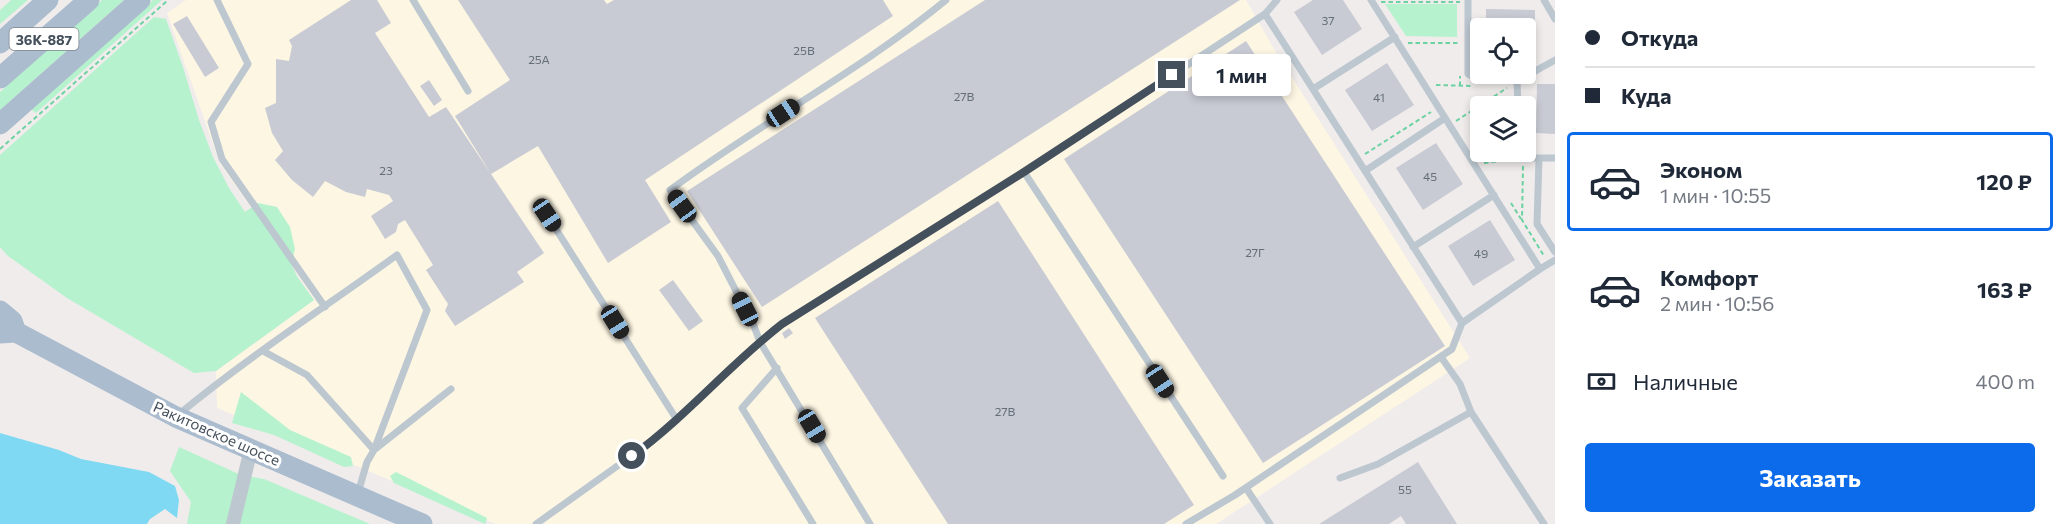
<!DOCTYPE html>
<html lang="ru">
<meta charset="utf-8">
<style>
:root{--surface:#fff;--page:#f6f6f7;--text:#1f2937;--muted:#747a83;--line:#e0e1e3;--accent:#0b6beb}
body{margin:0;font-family:Commissioner,sans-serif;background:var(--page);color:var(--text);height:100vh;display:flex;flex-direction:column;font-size:22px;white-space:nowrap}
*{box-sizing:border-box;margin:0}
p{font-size:20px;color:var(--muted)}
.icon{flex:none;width:33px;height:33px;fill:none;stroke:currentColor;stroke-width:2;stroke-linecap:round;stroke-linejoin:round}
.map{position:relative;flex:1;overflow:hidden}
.sheet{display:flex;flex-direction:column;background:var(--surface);width:510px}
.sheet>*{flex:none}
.hud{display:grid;align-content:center;height:132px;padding:0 30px;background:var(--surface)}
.tools{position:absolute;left:1470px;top:18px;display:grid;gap:12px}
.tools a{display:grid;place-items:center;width:66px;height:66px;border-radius:6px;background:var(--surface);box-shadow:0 3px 9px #0003;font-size:30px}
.end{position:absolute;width:27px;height:27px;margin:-14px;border:8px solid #44505b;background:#fff;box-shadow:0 0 0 3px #fff}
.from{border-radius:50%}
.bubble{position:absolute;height:42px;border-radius:6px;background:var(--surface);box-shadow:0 3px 9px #0003;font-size:20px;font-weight:700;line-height:42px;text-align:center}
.car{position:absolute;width:18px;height:36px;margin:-18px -9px;border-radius:8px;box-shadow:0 0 4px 2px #0007;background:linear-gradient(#222 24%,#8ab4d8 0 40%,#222 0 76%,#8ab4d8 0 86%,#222 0)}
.hud b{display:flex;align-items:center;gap:21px;height:57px;font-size:22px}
.hud b+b{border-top:2px solid var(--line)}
.hud i{width:15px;height:15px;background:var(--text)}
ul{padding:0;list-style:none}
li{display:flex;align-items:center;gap:18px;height:99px;margin:0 12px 9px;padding:0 18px;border:3px solid transparent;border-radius:6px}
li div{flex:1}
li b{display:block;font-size:22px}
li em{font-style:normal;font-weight:700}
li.current{border-color:var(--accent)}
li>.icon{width:54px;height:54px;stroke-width:1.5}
.pay{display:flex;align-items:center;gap:15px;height:66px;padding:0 30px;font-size:22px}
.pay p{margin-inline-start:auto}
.primary-button{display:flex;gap:12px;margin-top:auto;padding:12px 30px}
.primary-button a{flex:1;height:69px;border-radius:6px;background:var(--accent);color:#fff;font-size:24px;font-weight:700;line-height:69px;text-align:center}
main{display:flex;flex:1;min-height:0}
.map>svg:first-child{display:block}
</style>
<main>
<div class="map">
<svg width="1555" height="524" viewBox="0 0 1555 524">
<rect width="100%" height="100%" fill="#f0ecec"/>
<path fill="#fdf6e3" d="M 186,0 L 1246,0 L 1274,49 L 1470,358 L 1216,524 L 496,524 L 217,408 L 216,371 L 314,300 L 291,264 L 220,164 L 167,13 Z"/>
<path fill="#b6f2ce" d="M 11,0 L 28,0 L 0,24 L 0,10 Z
M 102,0 L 124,0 L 0,110 L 0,92 Z
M 153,0 L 162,0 L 36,113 L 29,108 Z
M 1385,4 L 1457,4 L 1457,37 L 1406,36 Z
M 154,17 L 166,19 L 183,67 L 199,120 L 213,157 L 229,188 L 245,212 L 258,203 L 277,207 L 290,227 L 295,249 L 291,264 L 298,278 L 314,300 L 216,371 L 194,373 L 67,298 L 8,256 L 0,247 L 0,155 Z
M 241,392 L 290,430 L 351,457 L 353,466 L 344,467 L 274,435 L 232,423 Z
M 179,447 L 241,475 L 264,479 L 370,524 L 187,524 L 191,502 L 170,471 Z
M 396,472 L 487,518 L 485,524 L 394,483 L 390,476 Z"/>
<path fill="#80d9f2" d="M 0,433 L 59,450 L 81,459 L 149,472 L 175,486 L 179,500 L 177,518 L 165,509 L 150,519 L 147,524 L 0,524 Z"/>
<path fill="#c8cbd3" d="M 351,0 L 377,0 L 391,23 L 375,33 L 429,117 L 446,107 L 544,253 L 517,272 L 524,282 L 455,326 L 445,311 L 448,304 L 426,270 L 433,265 L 405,220 L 398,224 L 396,232 L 385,239 L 371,216 L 393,201 L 389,195 L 367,189 L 365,197 L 346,192 L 325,181 L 313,197 L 292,180 L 275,160 L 283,151 L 272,133 L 265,108 L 276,103 L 276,59 L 289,61 L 292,46 L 289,40 Z
M 458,0 L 604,0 L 607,4 L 614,0 L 883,0 L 893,16 L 645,180 L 671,222 L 608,263 L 538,146 L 491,174 L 455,116 L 510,80 Z
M 985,0 L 1240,0 L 762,307 L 687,191 Z
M 1313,0 L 1343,0 L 1362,29 L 1322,55 L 1294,12 Z
M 1486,9 L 1535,10 L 1535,59 L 1526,59 L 1526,28 L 1486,28 Z
M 187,16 L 219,68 L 205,77 L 173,24 Z
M 1246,41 L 1445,346 L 1263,463 L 1064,159 Z
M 1387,63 L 1414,105 L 1372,131 L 1345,90 Z
M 429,80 L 442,100 L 434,106 L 420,86 Z
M 1537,84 L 1555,84 L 1555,134 L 1536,133 Z
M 1436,143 L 1463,184 L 1423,210 L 1396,168 Z
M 998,201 L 1194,505 L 1164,524 L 948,524 L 815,318 Z
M 1490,220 L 1515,260 L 1473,286 L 1448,246 Z
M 673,280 L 703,321 L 689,331 L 659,290 Z
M 789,328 L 793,333 L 785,339 L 782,333 Z
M 1418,462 L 1457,524 L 1406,524 L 1401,516 L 1389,524 L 1319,524 Z"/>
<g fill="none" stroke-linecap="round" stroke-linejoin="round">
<path stroke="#6cd2a1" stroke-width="2" stroke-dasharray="4.5 3" stroke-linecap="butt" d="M 1381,2 L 1460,2
M 1408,43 L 1460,43
M 1436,85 L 1472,86
M 1460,86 L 1460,76
M 1456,121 L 1507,88
M 0,149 L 168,0
M 1365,154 L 1431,112
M 1484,163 L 1514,159
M 1523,166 L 1522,220 L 1544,256
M 1511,203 L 1521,219"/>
<path stroke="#bcc7d0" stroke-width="7" d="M 217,0 L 248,64 L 211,122 L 222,159 L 325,307
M 413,0 L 468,91
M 1468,0 L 1468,74 L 1474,77 L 1517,81 L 1555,60
M 1544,0 L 1555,19
M 1265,14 L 1462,323
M 1517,81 L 1518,106
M 1313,89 L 1395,37
M 1519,152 L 1523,158 L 1555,158
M 1539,158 L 1537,224 L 1555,252
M 1365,171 L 1445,118
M 1024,172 L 1223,476
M 547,215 L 677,420
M 1413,247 L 1494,195
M 1540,269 L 1555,260
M 1441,357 L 1460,384 L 1471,412 L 1544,524
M 777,368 L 742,408 L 813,524
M 178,415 C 248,357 324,308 397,255 L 427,310 L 374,450 L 307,375 L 263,351
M 1340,478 L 1378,464 L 1471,412
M 1246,488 L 1270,524
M 358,493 L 367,462 L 374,450 L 451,389
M 536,524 L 651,442 L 760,342 L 782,324 L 1024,172 L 1265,14 L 1277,0
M 870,524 L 760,342 L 754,326 L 718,256 L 670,190 C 760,123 860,71 946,0
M 1186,524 L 1235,495 L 1452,349 L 1462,323 L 1540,269 L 1371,0"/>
<path stroke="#bcc7d0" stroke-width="14" d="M 233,524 L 251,449"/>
<path stroke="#aabcce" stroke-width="21" d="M 0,43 L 48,0
M 0,78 L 89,0
M 0,124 L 140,0
M 0,311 L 12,321 L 16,332
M 0,333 L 16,332 L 176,417 L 422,524"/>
</g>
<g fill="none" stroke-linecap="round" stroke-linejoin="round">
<path stroke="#44505b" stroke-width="8" d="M 632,456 C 686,417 729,365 782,324 L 1024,172 L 1172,75"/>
</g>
<g text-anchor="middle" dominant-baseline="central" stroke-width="6" stroke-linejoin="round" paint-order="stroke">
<g font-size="12" fill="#656f79">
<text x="1328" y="20">37</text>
<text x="804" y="50">25В</text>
<text x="539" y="59">25А</text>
<text x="964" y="96">27В</text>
<text x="1379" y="97">41</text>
<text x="386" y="170">23</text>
<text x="1430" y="176">45</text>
<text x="1255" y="252">27Г</text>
<text x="1481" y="253">49</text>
<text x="1005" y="411">27В</text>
<text x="1405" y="489">55</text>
</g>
<rect fill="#fff" stroke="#7c848c" stroke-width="1.5" x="9.5" y="28" width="69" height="22" rx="4.5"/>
<g font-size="14" font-weight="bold" fill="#44505b">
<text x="44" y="39">36К-887</text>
</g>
<g font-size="15" fill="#44505b" stroke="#fff">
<text transform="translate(217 433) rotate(24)">Ракитовское шоссе</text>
</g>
</g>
</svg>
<div class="tools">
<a><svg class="icon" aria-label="locate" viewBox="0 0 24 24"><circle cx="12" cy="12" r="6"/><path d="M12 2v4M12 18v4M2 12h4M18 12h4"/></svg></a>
<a><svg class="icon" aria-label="layers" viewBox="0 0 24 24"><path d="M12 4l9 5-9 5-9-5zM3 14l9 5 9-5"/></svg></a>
</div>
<i class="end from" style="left:632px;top:456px"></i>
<i class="end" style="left:1172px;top:75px"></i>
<div class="bubble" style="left:1192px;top:54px;width:99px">1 мин</div>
<i class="car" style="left:783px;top:113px;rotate:57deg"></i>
<i class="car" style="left:682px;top:206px;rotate:324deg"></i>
<i class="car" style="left:547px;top:215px;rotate:146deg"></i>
<i class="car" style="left:745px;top:309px;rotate:333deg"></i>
<i class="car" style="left:615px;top:322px;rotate:148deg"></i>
<i class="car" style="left:1160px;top:381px;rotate:147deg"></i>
<i class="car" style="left:812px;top:426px;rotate:149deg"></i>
</div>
<section class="sheet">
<div class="hud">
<b><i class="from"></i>Откуда</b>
<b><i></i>Куда</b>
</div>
<ul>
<li class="current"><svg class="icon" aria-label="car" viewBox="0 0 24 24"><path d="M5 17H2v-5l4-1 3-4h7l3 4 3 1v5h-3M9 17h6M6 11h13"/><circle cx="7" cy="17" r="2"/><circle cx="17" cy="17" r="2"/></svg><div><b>Эконом</b><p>1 мин · 10:55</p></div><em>120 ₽</em></li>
<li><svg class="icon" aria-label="car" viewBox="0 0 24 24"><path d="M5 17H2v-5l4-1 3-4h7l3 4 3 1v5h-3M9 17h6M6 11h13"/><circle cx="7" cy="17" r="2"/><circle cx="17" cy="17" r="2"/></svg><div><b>Комфорт</b><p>2 мин · 10:56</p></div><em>163 ₽</em></li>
</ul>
<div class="pay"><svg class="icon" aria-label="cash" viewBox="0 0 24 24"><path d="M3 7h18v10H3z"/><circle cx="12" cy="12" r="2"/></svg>Наличные<p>400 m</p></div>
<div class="primary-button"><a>Заказать</a></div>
</section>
</main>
